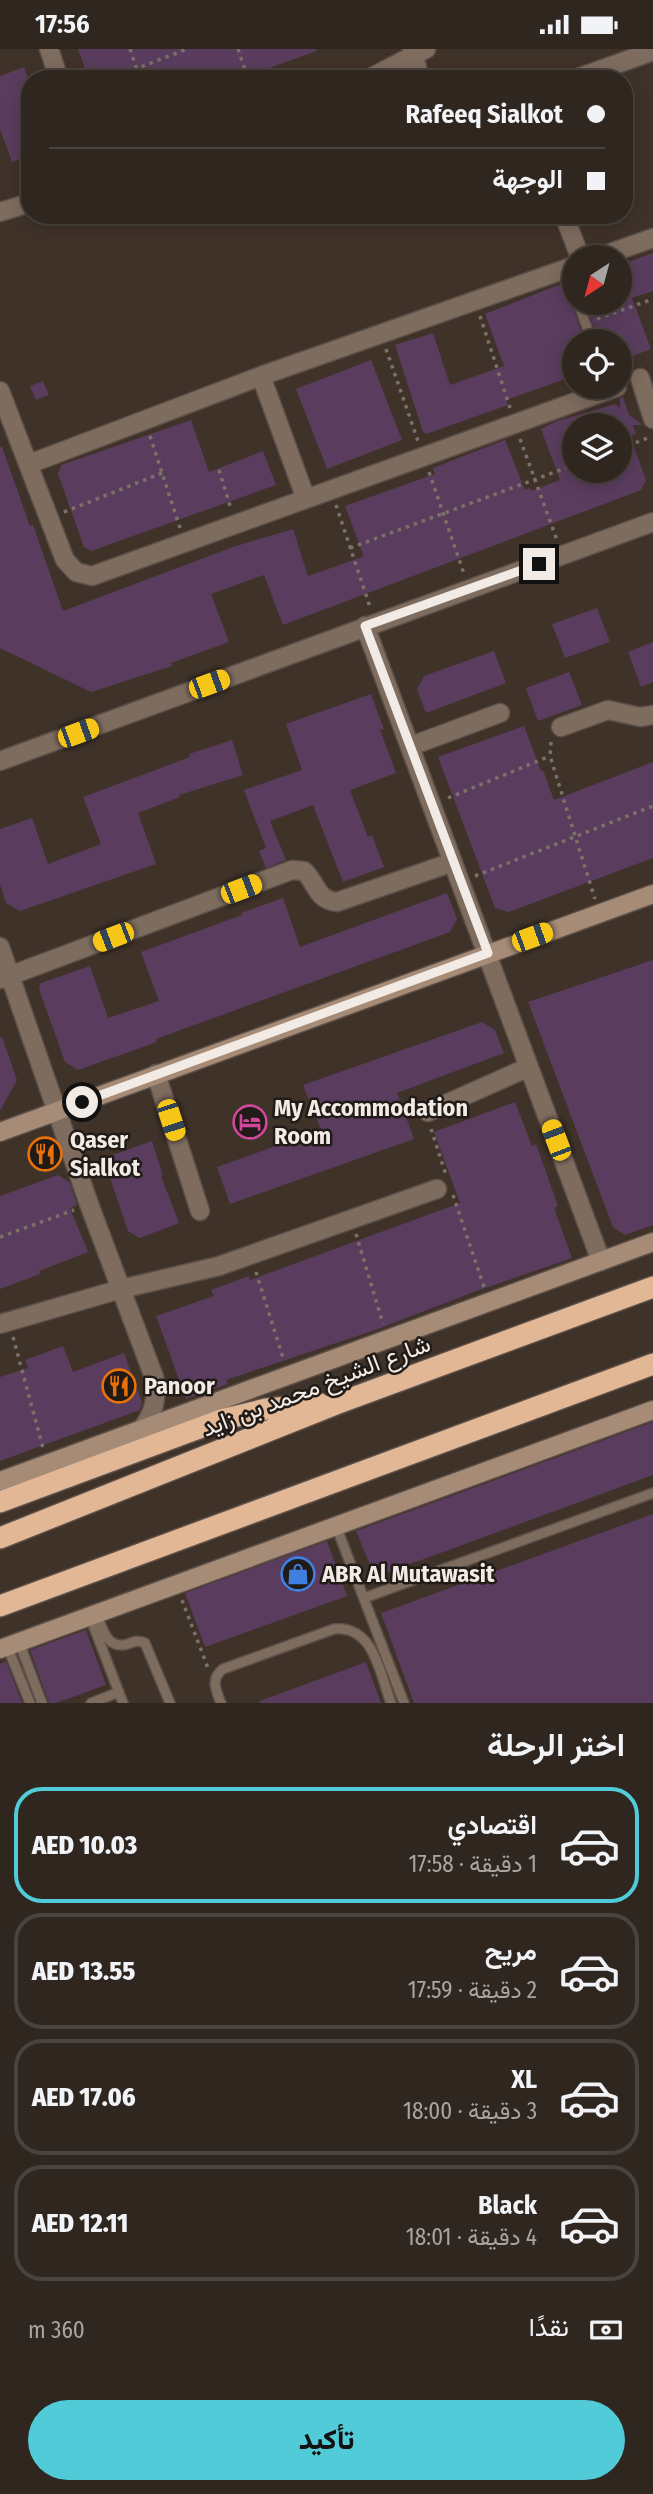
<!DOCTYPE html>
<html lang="ar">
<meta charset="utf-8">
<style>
:root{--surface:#2f261f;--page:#372e28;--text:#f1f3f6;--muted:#a7a5a4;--line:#4a433d;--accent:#52cbd9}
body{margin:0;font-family:"Fira Sans Condensed",Vazirmatn,sans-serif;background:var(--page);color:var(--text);direction:rtl;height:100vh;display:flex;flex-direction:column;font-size:26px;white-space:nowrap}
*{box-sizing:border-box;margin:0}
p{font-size:23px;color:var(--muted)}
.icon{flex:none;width:38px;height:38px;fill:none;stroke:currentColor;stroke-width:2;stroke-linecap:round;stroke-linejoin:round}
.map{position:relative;height:1654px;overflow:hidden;direction:ltr}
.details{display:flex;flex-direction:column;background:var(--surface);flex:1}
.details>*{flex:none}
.hud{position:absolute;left:21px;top:21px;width:612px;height:154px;border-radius:28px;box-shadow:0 4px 18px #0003,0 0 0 2px var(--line);direction:rtl;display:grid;align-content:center;height:154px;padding:0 28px;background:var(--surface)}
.needle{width:46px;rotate:216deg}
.fabs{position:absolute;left:562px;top:196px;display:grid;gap:14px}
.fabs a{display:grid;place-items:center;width:70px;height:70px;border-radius:50%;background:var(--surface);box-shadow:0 4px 18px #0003,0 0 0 2px var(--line);font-size:35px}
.end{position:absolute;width:32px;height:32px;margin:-16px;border:9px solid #f2eae4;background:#111;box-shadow:0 0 0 4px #111}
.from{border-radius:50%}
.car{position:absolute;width:21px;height:42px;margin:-21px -10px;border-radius:9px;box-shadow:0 0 5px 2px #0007;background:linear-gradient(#f5c518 24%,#345 0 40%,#f5c518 0 76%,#345 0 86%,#f5c518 0)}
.hud b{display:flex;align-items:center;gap:24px;height:66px;font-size:26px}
.hud b+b{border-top:2px solid var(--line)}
.hud i{width:18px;height:18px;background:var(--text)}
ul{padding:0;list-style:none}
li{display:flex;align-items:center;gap:21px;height:116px;margin:0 14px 10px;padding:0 14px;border:4px solid var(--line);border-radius:28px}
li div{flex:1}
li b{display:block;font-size:26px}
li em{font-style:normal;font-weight:800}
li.on{border-color:var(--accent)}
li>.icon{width:63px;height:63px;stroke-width:1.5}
h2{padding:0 28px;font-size:32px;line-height:84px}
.pay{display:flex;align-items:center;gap:18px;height:77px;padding:0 28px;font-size:26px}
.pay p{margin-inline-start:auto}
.button{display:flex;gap:14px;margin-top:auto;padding:14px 28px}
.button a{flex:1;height:80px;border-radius:42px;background:var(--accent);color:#111;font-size:28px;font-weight:800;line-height:80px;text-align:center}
.status{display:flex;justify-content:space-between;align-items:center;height:49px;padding:0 35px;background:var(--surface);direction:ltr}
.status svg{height:19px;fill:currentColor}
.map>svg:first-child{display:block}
</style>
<div class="status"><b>17:56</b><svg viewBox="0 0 49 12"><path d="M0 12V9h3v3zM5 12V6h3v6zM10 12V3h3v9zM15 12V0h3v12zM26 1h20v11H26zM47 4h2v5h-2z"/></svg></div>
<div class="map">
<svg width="653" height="1654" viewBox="0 0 653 1654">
<rect width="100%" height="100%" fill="#3f3229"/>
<path fill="#5a3d5e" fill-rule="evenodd" d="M 78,0 L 316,0 L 316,2 L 240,30 L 89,30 Z
M 24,18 L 30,34 L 30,106 L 12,113 L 0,80 L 0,27 Z
M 653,204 L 653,242 L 632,249 L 651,300 L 620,312 L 620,292 L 599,292 L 585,254 L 620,254 L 620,216 Z
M 561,235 L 568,254 L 571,254 L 585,292 L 574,292 L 574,327 L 506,351 L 508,356 L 426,385 L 423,383 L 395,296 L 433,284 L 450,336 L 504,317 L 485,265 Z
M 371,311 L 402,391 L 327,420 L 296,340 Z
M 43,332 L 49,346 L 36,351 L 30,337 Z
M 623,348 L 629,366 L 643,376 L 633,376 L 636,385 L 630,387 L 646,431 L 641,441 L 283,576 L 264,526 L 211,545 L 229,593 L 171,614 L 172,617 L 91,643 L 0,599 L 0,398 L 2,398 L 30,477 L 33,476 L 63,562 L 233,498 L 293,480 L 308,527 L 362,508 L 363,505 L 345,457 L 435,425 L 433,419 L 505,391 L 525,441 L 530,439 L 531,442 L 560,431 L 541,380 L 557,372 L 615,355 L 620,359 L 620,349 ZM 574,376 L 620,376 L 620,422 L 574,422 Z
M 191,371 L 209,423 L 263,402 L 276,436 L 91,502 L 84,498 L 58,425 L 61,416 Z
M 597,559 L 610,593 L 565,609 L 552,575 Z
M 653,593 L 653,633 L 641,638 L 628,603 Z
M 494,602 L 506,634 L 426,664 L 417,640 L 424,627 Z
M 569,623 L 582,656 L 538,672 L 526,639 Z
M 371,645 L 384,680 L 380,681 L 396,724 L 350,741 L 368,788 L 372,786 L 384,818 L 343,833 L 313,756 L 270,772 L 286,811 L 266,819 L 259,802 L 266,799 L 244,741 L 302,721 L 286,675 Z
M 524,677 L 541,722 L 543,721 L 554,751 L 653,713 L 653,809 L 509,863 L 495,859 L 438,708 Z
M 232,691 L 243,726 L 179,746 L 180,748 L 138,764 L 156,815 L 20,862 L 6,854 L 0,835 L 0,780 L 32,769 L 48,815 L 101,795 L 83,748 L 190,708 L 189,705 Z
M 447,844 L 457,870 L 450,883 L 156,990 L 157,993 L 78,1021 L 65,1013 L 39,940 L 41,934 L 90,917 L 108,969 L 159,952 L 141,903 L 242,866 L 241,864 L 283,849 L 300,898 Z
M 653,911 L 653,1176 L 625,1186 L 613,1178 L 528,953 Z
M 482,973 L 495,981 L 504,1004 L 397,1044 L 414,1090 L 230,1155 L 217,1118 L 321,1081 L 303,1036 Z
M 2,988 L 17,1031 L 0,1062 L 0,989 Z
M 515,1053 L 532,1097 L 536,1095 L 558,1157 L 554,1159 L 572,1209 L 474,1243 L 375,1281 L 226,1331 L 228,1335 L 186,1350 L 156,1267 L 214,1247 L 211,1241 L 249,1227 L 250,1231 L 460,1154 L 434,1083 Z
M 152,1092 L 163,1127 L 161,1127 L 179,1174 L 140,1189 L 128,1182 L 106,1117 L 112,1106 Z
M 58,1126 L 70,1134 L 77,1156 L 70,1159 L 88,1203 L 39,1222 L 40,1225 L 0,1240 L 0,1147 Z
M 63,1297 L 73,1323 L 124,1304 L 142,1354 L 140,1361 L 0,1412 L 0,1328 L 28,1319 L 25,1311 Z
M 653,1373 L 653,1426 L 375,1528 L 356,1482 Z
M 653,1465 L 653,1654 L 414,1654 L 381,1564 Z
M 327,1492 L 347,1547 L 205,1598 L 185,1544 Z
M 86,1581 L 106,1636 L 56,1654 L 49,1654 L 30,1601 Z
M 6,1612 L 22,1654 L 0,1654 L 0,1615 Z
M 366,1613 L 381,1654 L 260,1654 L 260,1652 Z"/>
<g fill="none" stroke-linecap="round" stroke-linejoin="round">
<defs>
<path id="lane" d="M 566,220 L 574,242
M 578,254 L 592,292
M 336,1477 L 404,1654
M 364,1549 L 653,1444
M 97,1566 C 103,1581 107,1601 128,1595 C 135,1592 138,1591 145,1594 L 170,1654
M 90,1568 L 123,1654
M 19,1593 L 42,1654
M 7,1597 L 30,1654
M 91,1654 L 119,1643
M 221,1654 C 216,1641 210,1630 223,1620 L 334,1580 C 374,1576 380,1625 391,1654"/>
<path id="street" d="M 49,0 L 59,30
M 412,0 L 420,30
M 368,30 L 426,0
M 575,30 L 653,2
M 0,163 L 30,154
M 564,166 L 580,208
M 599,208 L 653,189
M 261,327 L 306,450
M 640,329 L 653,370
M 0,342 L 65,511 L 76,523 L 92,527 L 617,338
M 29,415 L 261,327 L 574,217
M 365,577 L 601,1212
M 561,678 L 608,661 L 640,668 L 653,666
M 411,697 L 500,664
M 0,712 L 653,473
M 0,898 L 89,1155 L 154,1328 C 158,1349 154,1365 140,1382
M 1,930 L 292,821 L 304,822 C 317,834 316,851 337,853 L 453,813
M 156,1025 L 200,1162
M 428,1063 L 529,1018
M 0,1275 L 121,1240 L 219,1217 L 437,1140"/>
<path id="secondary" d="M 0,1083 L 653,845
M 0,1432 L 653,1193
M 0,1600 L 653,1361"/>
<path id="highway" d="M 0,1453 L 221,1371 L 266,1360 L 320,1355
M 0,1489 L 336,1355 L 653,1238
M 0,1557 L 653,1315"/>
</defs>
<use href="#lane" stroke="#5c4f47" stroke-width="12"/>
<use href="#street" stroke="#5c4f47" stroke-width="21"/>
<use href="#secondary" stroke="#5c4f47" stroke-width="21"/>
<use href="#highway" stroke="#5c4f47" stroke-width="24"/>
<path stroke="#7c7169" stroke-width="3.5" stroke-dasharray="3.5 5" stroke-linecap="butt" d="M 130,0 L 140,30
M 238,0 L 248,30
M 110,30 L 187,0
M 480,267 L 510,359
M 597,270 L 653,250
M 386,300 L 418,392
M 150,387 L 180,479
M 520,390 L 557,491
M 620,400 L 650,388
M 219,421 L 231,460
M 429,423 L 464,525
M 336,456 L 370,558
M 64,463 L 162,424
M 350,499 L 574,416
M 551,693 L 550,707 L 595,850
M 448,749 L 550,707
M 475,827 L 653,757
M 431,1080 L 446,1126
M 453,1146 L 484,1238
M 356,1185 L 383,1275
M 0,1188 L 74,1161
M 256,1223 L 284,1312
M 13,1288 L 43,1399
M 182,1551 L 208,1619"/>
<use href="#lane" stroke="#7e6c5f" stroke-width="9"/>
<use href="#street" stroke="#7e6c5f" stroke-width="18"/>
<use href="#secondary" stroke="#a68b76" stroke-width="18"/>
<use href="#highway" stroke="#e1b796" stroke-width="21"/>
</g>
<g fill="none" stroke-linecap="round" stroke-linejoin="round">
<path stroke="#f2eae4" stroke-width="9" d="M 82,1053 L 488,904 L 365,577 L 539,515"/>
</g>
<defs>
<symbol id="hotel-ring" viewBox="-11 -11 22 22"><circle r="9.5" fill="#211b17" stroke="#d1479c" stroke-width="1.5"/><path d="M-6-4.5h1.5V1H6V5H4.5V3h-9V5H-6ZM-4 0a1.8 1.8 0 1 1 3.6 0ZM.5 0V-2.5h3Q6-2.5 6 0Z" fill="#d1479c"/></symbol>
<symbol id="restaurant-ring" viewBox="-11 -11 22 22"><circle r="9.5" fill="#211b17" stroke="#e8710a" stroke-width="1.5"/><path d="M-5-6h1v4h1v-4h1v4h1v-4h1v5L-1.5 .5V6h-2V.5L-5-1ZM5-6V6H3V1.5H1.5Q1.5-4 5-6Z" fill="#e8710a"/></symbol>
<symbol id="shop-ring" viewBox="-11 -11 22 22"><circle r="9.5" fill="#211b17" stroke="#3f7fe0" stroke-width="1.5"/><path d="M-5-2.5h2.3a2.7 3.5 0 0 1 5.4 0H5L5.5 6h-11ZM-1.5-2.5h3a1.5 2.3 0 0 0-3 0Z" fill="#3f7fe0"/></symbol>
</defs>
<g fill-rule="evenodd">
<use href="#hotel-ring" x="231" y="1054" width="38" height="38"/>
<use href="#restaurant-ring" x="26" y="1086" width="38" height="38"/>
<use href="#restaurant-ring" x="100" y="1318" width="38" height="38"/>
<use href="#shop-ring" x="279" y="1506" width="38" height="38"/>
</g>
<g text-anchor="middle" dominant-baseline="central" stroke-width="5" stroke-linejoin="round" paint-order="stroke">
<g font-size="24" font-weight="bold" fill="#f2eae4" stroke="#211b17" text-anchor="start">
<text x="274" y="1059">My Accommodation<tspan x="274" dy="28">Room</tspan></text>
<text x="70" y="1091">Qaser<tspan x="70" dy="28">Sialkot</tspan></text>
<text x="144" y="1337">Panoor</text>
<text x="322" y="1525">ABR Al Mutawasit</text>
</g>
<g font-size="24" fill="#f2eae4" stroke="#211b17">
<text transform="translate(316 1337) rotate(-21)">شارع الشيخ محمد بن زايد</text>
</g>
</g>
</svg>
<div class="fabs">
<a><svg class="needle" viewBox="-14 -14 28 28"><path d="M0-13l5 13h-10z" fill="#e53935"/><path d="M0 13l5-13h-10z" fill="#a7a5a4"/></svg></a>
<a><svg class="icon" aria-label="locate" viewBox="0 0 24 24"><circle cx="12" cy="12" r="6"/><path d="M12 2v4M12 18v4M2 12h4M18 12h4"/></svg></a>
<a><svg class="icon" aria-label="layers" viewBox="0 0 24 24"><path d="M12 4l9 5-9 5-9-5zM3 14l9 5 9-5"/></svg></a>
</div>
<i class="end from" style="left:82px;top:1053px"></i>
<i class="end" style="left:539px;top:515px"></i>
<i class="car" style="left:209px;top:635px;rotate:70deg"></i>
<i class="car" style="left:78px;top:684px;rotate:70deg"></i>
<i class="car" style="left:241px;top:840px;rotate:69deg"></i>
<i class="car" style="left:113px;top:888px;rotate:249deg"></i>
<i class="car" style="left:532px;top:888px;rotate:70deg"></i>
<i class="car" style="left:171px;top:1071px;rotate:162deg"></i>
<i class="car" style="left:556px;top:1091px;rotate:339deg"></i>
<div class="hud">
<b><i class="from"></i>Rafeeq Sialkot</b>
<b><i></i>الوجهة</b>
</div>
</div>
<section class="details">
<h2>اختر الرحلة</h2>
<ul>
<li class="on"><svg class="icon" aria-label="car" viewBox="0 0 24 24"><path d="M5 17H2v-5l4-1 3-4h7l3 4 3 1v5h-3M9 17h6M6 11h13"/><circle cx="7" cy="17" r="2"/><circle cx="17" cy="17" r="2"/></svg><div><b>اقتصادي</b><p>1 دقيقة · 17:58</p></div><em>AED 10.03</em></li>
<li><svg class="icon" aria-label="car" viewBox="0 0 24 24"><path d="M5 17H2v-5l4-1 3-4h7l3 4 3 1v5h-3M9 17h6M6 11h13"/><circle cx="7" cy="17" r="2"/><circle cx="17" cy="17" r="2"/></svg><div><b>مريح</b><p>2 دقيقة · 17:59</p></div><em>AED 13.55</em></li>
<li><svg class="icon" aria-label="car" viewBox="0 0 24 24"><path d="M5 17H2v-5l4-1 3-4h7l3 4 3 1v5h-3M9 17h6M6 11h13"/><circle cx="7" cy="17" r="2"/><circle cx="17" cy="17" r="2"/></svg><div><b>XL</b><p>3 دقيقة · 18:00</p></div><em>AED 17.06</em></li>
<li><svg class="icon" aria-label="car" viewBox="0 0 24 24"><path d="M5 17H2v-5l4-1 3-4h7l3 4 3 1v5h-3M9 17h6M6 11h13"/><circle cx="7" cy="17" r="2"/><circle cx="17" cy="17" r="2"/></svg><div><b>Black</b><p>4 دقيقة · 18:01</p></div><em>AED 12.11</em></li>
</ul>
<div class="pay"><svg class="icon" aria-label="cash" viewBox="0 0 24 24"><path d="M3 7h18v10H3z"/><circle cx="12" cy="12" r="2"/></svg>نقدًا<p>360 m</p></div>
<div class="button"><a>تأكيد</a></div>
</section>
